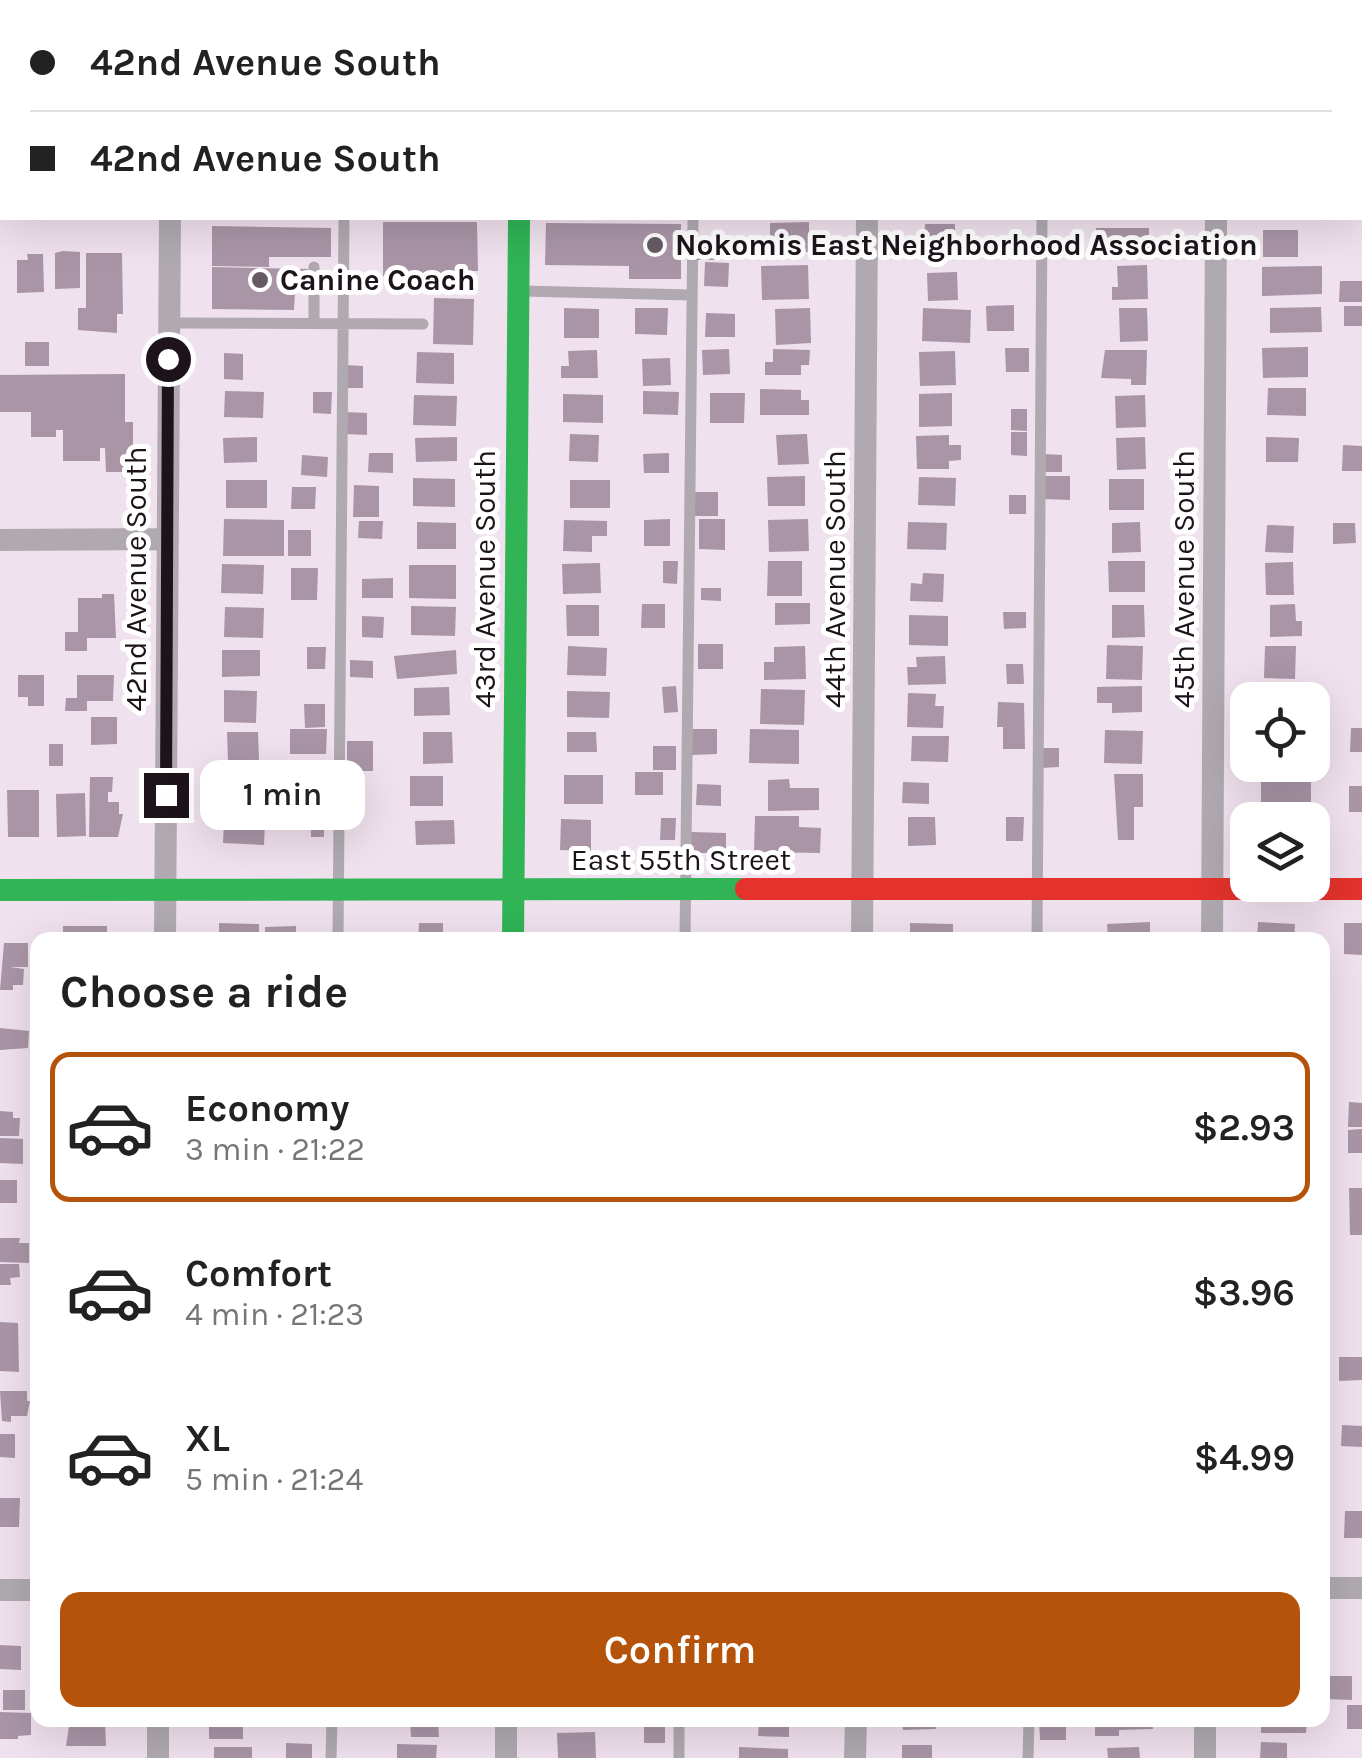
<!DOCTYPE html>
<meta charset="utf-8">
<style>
:root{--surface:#fff;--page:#f2f2f2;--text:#222;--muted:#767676;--line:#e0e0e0;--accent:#b45309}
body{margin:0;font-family:Karla,sans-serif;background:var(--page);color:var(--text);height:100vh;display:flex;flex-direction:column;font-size:38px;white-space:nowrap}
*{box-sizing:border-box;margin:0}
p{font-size:32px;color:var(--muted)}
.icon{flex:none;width:55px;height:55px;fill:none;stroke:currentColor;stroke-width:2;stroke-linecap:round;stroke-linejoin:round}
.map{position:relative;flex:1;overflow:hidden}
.sheet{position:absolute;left:30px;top:932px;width:1300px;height:795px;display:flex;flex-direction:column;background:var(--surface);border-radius:20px;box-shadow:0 10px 40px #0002}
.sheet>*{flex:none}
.banner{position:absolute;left:0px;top:0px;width:1362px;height:220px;box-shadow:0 10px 40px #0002;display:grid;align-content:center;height:220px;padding:0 30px;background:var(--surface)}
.tools{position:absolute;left:1230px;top:682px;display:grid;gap:20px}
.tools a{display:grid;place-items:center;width:100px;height:100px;border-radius:20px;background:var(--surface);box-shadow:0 10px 40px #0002;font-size:50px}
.end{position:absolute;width:45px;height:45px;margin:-22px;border:12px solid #1c131b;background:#fff;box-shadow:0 0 0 5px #fff}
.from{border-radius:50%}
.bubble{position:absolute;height:70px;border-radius:20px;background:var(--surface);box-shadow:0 10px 40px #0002;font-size:32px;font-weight:600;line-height:70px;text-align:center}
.banner b{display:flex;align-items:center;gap:35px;height:95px;font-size:38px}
.banner b+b{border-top:2px solid var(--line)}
.banner i{width:25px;height:25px;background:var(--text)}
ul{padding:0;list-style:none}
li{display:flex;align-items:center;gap:30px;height:150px;margin:0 20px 15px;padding:0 10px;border:5px solid transparent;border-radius:20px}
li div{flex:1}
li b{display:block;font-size:38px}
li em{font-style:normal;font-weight:600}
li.current{border-color:var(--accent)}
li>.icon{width:90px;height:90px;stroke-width:1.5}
h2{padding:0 30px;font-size:45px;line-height:120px}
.action{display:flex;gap:20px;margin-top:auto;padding:20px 30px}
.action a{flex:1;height:115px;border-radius:20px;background:var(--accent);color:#fff;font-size:40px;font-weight:600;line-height:115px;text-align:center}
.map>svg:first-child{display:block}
</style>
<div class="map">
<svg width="1362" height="1758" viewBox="0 0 1362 1758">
<rect width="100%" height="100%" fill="#efe1ed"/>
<path fill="#a995a6" d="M 383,222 L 477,222 L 478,271 L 453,271 L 453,275 L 383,276 Z
M 809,222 L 809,252 L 770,253 L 770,223 Z
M 546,223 L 681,224 L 681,279 L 629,279 L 629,266 L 545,265 Z
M 925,224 L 955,224 L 955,252 L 924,252 Z
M 212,226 L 331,228 L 331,257 L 269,257 L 269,267 L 212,266 Z
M 1096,228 L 1149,228 L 1149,254 L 1096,255 Z
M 1263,230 L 1298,230 L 1298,257 L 1263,257 Z
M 695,237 L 722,237 L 722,260 L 695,260 Z
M 63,251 L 80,252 L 80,288 L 55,289 L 55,253 Z
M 86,253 L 122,253 L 123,314 L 117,314 L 117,333 L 78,330 L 78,308 L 86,308 Z
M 27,254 L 43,254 L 44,292 L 17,293 L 17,260 L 28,260 Z
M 705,262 L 729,263 L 728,287 L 704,286 Z
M 808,265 L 809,299 L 762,300 L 761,266 Z
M 1147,265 L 1148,299 L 1112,300 L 1112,287 L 1118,287 L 1117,266 Z
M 1322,266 L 1322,294 L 1262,296 L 1262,267 Z
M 212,267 L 308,269 L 308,291 L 295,291 L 294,310 L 212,309 Z
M 957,272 L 958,300 L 928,301 L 927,273 Z
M 1340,281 L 1362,281 L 1362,302 L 1339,302 Z
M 434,298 L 474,299 L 473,345 L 433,344 Z
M 1014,305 L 1014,331 L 987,331 L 986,306 Z
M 1344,306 L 1362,306 L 1362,326 L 1344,326 Z
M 1321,307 L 1322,332 L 1270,333 L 1270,308 Z
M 564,308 L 599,309 L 599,338 L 564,338 Z
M 635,308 L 668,308 L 667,335 L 635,334 Z
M 810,308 L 811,343 L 776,345 L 775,309 Z
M 923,308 L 971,310 L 970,343 L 922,341 Z
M 1119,308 L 1147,308 L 1148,341 L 1120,342 Z
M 706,313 L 735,314 L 735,337 L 705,337 Z
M 25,342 L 49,342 L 49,366 L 25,366 Z
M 1308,347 L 1308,377 L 1263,378 L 1262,348 Z
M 1005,348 L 1029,348 L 1029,372 L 1006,372 Z
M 729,349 L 730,374 L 703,375 L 702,350 Z
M 773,349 L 810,350 L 809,365 L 801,365 L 801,375 L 765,375 L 765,362 L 773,362 Z
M 597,350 L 598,378 L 561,378 L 561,366 L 569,366 L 568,351 Z
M 1105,350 L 1147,350 L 1146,385 L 1131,385 L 1131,379 L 1101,378 Z
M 955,351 L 956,385 L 920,386 L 919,352 Z
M 417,352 L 454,353 L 454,384 L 416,383 Z
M 224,353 L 243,354 L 243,380 L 224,379 Z
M 670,358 L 671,385 L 643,386 L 642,359 Z
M 345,365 L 363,366 L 363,388 L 345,388 Z
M 125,374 L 125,422 L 133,422 L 133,472 L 106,472 L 105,448 L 100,448 L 100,461 L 63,461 L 63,430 L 56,430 L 56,437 L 31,437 L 31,412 L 0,412 L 0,375 Z
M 1268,388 L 1306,388 L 1306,416 L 1267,415 Z
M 760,389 L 801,390 L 801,400 L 809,400 L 809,415 L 760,415 Z
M 225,391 L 264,392 L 263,418 L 224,417 Z
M 643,391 L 679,392 L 678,415 L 643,414 Z
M 313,392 L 332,392 L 331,414 L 313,413 Z
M 710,393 L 745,393 L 744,423 L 710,423 Z
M 952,393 L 952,426 L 919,427 L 919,394 Z
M 563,394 L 603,395 L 603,423 L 563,422 Z
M 414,395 L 457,396 L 456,426 L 413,425 Z
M 1145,395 L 1146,427 L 1116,428 L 1115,396 Z
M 1011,409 L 1027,409 L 1027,431 L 1011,430 Z
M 345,412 L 367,413 L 367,435 L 345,434 Z
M 1011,432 L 1027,432 L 1027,456 L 1011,455 Z
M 570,434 L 599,435 L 598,462 L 569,461 Z
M 807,434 L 809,464 L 778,465 L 776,435 Z
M 949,435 L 949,445 L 961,445 L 961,460 L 949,461 L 949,469 L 917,469 L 916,436 Z
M 257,437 L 257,462 L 224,463 L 223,438 Z
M 457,437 L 457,461 L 416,462 L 415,438 Z
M 1145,437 L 1146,469 L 1117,470 L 1116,438 Z
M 1266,437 L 1299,438 L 1298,462 L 1266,462 Z
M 1343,445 L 1362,446 L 1362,471 L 1342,471 Z
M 369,453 L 393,453 L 393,473 L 368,472 Z
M 669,453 L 669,473 L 644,473 L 643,454 Z
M 1044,454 L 1062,455 L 1062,472 L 1044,472 Z
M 302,455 L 328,457 L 327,477 L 301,475 Z
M 805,476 L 805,506 L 768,506 L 767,477 Z
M 1042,476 L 1070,476 L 1070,500 L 1042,499 Z
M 919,477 L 956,478 L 955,506 L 918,505 Z
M 413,478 L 455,479 L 455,507 L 413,506 Z
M 1109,479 L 1144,479 L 1144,510 L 1109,510 Z
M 226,480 L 267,480 L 267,508 L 226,508 Z
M 570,480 L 610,480 L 610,508 L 570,508 Z
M 354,485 L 379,486 L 379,517 L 353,517 Z
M 292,487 L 316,487 L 315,509 L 291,509 Z
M 695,492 L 718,492 L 718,516 L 694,516 Z
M 1009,495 L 1026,495 L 1026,514 L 1009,514 Z
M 224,519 L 284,520 L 284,556 L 223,556 Z
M 670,519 L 670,546 L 644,546 L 644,520 Z
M 699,519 L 725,519 L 725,550 L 699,549 Z
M 808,519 L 809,551 L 769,552 L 768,520 Z
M 564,520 L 607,521 L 607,536 L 592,536 L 592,552 L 563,551 Z
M 359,521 L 383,521 L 382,539 L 358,538 Z
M 417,522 L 456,523 L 456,549 L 417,549 Z
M 908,522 L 947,523 L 946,550 L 907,549 Z
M 1140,522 L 1141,552 L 1112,553 L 1112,523 Z
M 1333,523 L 1355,523 L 1356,543 L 1333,544 Z
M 1267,525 L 1294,526 L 1293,553 L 1265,552 Z
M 288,530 L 311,530 L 311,556 L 288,556 Z
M 663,561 L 678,561 L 677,584 L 663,583 Z
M 768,561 L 802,561 L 802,596 L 767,596 Z
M 1108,561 L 1145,561 L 1145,592 L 1109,592 Z
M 1293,562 L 1294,595 L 1266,595 L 1265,563 Z
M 600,563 L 601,593 L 563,594 L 562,564 Z
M 222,564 L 264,565 L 263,594 L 221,593 Z
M 409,565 L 456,565 L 456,599 L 409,598 Z
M 291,568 L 318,568 L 317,600 L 291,600 Z
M 923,573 L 944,574 L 943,602 L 910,601 L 911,583 L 922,584 Z
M 393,578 L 393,598 L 362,598 L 362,579 Z
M 701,588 L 721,588 L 721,601 L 701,600 Z
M 102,594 L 114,594 L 116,638 L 87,638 L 87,651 L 65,651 L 65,632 L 78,632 L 78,598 L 102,598 Z
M 775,603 L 810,603 L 810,624 L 775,625 Z
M 642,604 L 665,604 L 665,628 L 641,628 Z
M 1295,604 L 1296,621 L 1302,621 L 1302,636 L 1270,637 L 1270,605 Z
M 566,605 L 599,605 L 599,636 L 567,636 Z
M 1112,605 L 1144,605 L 1145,637 L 1112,638 Z
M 411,606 L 456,607 L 455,636 L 411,635 Z
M 225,607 L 264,608 L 263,638 L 224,637 Z
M 1003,612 L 1026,612 L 1026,628 L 1004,629 Z
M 909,615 L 948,616 L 948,646 L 909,645 Z
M 362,616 L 384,617 L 383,638 L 362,637 Z
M 698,644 L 723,644 L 723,669 L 698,669 Z
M 1107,645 L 1143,646 L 1142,680 L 1106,679 Z
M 568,646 L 607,648 L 606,676 L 567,675 Z
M 805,646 L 806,679 L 764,680 L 764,662 L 774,662 L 774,647 Z
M 1265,646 L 1296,646 L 1295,679 L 1264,678 Z
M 307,647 L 326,647 L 325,669 L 307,669 Z
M 222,650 L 260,650 L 260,676 L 222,677 Z
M 456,650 L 457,674 L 397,679 L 394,656 Z
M 945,656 L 946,684 L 908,685 L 907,667 L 917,667 L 916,657 Z
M 350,660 L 373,661 L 373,678 L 350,677 Z
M 1006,664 L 1023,664 L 1024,684 L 1007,684 Z
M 18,675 L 44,675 L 44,706 L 28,706 L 28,697 L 18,697 Z
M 77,675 L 114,675 L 113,701 L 87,701 L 87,711 L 65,711 L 66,698 L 77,698 Z
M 676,686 L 678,712 L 664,713 L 662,687 Z
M 1142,686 L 1142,712 L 1112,713 L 1112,703 L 1097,703 L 1097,687 Z
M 449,687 L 450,715 L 414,716 L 414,688 Z
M 1268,688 L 1308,689 L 1308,700 L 1267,700 Z
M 761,689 L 805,690 L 804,725 L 760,724 Z
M 224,690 L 257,691 L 256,723 L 224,722 Z
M 567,691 L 610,692 L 609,718 L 567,717 Z
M 908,693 L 936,694 L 935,706 L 944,706 L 943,728 L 907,727 Z
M 998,702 L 1024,703 L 1025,749 L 1003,749 L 1003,727 L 997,727 Z
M 304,704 L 325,704 L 325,727 L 305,728 Z
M 91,717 L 117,717 L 117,744 L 91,745 Z
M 1351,728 L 1362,728 L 1362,752 L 1350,752 Z
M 290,729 L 327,729 L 326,754 L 290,754 Z
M 691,729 L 717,729 L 717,754 L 691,755 Z
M 750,729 L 799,730 L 799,764 L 749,763 Z
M 1105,730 L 1143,731 L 1142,764 L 1104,763 Z
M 227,732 L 258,732 L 259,761 L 228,762 Z
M 423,732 L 452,732 L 453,763 L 423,764 Z
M 567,732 L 596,732 L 597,752 L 567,752 Z
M 912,736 L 949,736 L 948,762 L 911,761 Z
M 347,741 L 373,741 L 373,771 L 347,771 Z
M 49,744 L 63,744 L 63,766 L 49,766 Z
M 653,746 L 676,746 L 676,770 L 653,770 Z
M 1041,748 L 1059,748 L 1059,767 L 1041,768 Z
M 284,772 L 310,773 L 310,797 L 284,796 Z
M 635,772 L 663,772 L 663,795 L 635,795 Z
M 1261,772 L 1311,772 L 1311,805 L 1261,805 Z
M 226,774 L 273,774 L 273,804 L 226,804 Z
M 1114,774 L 1143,774 L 1143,807 L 1134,807 L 1134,840 L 1118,840 Z
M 564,775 L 603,775 L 603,804 L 564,804 Z
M 410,776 L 443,776 L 443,806 L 410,806 Z
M 90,777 L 113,777 L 112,792 L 108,792 L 108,802 L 119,802 L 119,814 L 123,814 L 118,837 L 89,837 Z
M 789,779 L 790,788 L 819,788 L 819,810 L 768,811 L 768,780 Z
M 903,782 L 929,783 L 929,804 L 902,803 Z
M 697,784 L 721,785 L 721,806 L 696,805 Z
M 1349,786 L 1362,786 L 1362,812 L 1349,812 Z
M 7,790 L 39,790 L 39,837 L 8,837 Z
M 85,793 L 86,836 L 57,837 L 56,794 Z
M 343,793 L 358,793 L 358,814 L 343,814 Z
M 755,816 L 799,816 L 799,827 L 821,828 L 820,853 L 754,852 Z
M 311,817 L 324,817 L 324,837 L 311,837 Z
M 908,817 L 935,817 L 936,845 L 908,846 Z
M 1006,817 L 1024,817 L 1023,841 L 1006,841 Z
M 661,818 L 676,818 L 675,840 L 660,840 Z
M 561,819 L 591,820 L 591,851 L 560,850 Z
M 224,820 L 265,821 L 264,845 L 223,843 Z
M 454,820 L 455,844 L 416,845 L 415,821 Z
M 691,832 L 726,833 L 726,853 L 691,853 Z
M 1150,922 L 1150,940 L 1108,940 L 1107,924 Z
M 1258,922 L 1295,924 L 1294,940 L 1257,940 Z
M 219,923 L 259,924 L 259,940 L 219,940 Z
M 419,923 L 443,923 L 443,940 L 418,940 Z
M 910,923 L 953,924 L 953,940 L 910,940 Z
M 1344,923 L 1362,923 L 1362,955 L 1344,954 Z
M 63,926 L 107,926 L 107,940 L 63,940 Z
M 296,926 L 296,940 L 265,940 L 265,927 Z
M 4,943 L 28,943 L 28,967 L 10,967 L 24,969 L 23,985 L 13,985 L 13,990 L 0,990 Z
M 0,1028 L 29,1031 L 28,1048 L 0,1050 Z
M 1349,1102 L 1362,1103 L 1362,1127 L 1348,1127 Z
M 0,1111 L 13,1112 L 13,1118 L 20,1118 L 19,1136 L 0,1136 Z
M 1362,1129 L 1362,1153 L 1348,1153 L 1348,1130 Z
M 0,1138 L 23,1139 L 23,1164 L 0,1163 Z
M 0,1180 L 17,1180 L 17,1203 L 0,1203 Z
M 1349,1188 L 1362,1188 L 1362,1235 L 1350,1235 Z
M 0,1238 L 20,1238 L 19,1243 L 29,1243 L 29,1263 L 0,1262 Z
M 0,1264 L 19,1264 L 20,1277 L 10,1278 L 11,1285 L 0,1285 Z
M 0,1322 L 18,1323 L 19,1372 L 0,1371 Z
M 1339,1357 L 1362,1357 L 1362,1380 L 1339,1381 Z
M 0,1391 L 27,1391 L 27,1401 L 30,1401 L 27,1416 L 11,1416 L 11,1422 L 2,1421 Z
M 1342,1425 L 1362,1426 L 1362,1447 L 1341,1446 Z
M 0,1434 L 15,1434 L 15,1458 L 0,1457 Z
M 0,1498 L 20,1498 L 19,1527 L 0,1527 Z
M 1345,1511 L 1362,1511 L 1362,1538 L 1344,1538 Z
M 0,1645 L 21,1646 L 21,1670 L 0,1669 Z
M 1325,1676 L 1352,1676 L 1352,1700 L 1325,1699 Z
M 3,1690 L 25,1690 L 25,1710 L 3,1710 Z
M 1347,1705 L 1362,1705 L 1362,1729 L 1347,1729 Z
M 0,1712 L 31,1713 L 31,1735 L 18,1736 L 18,1739 L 0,1739 Z
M 70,1720 L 105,1720 L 106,1746 L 66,1746 Z
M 209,1720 L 243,1720 L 243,1739 L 209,1739 Z
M 410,1720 L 438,1720 L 439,1737 L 411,1737 Z
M 759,1720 L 789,1720 L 789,1737 L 758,1736 Z
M 902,1720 L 935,1720 L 936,1729 L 903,1730 Z
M 1039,1720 L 1066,1720 L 1066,1740 L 1040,1740 Z
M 1095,1720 L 1152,1720 L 1153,1729 L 1119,1730 L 1119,1736 L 1095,1736 Z
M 1261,1720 L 1307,1720 L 1306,1733 L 1261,1733 Z
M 665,1722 L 665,1743 L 644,1743 L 644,1723 Z
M 595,1732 L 596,1758 L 558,1758 L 557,1733 Z
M 1261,1742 L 1287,1743 L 1287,1758 L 1260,1758 Z
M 286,1743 L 312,1744 L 312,1758 L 286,1758 Z
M 397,1744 L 437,1745 L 436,1758 L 397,1758 Z
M 902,1745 L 932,1745 L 932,1758 L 902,1758 Z
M 214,1747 L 252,1747 L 252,1758 L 214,1758 Z
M 739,1747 L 788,1749 L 788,1758 L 739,1758 Z
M 1139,1747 L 1140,1758 L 1108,1758 L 1107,1748 Z"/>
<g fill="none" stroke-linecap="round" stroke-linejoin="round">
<path stroke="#b0aab0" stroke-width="11" d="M 345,2 L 345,0
M 694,2 L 694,0
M 1043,2 L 1043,0
M 521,291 L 692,295
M 168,323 L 423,324
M 314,323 L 314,267
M 338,940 L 344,218
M 685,940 L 693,218
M 1037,940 L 1042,218
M 331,1758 L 332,1720
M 679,1758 L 679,1720
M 1028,1758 L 1029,1720"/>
<path stroke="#b0aab0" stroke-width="22" d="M 520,2 L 520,0
M 869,2 L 869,0
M 1217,2 L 1217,0
M 0,540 L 166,539
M 165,940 L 170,218
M 862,940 L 867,218
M 1212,940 L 1216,218
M 1322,1588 L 1362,1588
M 0,1590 L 38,1590
M 158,1758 L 158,1720
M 506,1758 L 506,1720
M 855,1758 L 856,1720
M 1205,1758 L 1205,1720"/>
<path stroke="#30b455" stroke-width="22" d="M 171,0 L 171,2
M 1360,190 L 1362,190
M 0,890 L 746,889
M 513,940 L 519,218"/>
<path stroke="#e5322d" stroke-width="22" d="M 0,193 L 2,193
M 746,889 L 1362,889"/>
</g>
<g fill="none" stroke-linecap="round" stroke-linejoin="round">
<path stroke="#1c131b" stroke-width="12" d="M 166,795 L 168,359"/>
</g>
<g fill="#665b64" stroke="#fff" stroke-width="4">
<circle cx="655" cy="245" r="10"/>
<circle cx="260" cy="280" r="10"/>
</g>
<g text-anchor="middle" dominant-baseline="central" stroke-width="10" stroke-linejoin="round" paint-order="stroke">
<g font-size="30" font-weight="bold" fill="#1c131b" stroke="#fff" text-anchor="start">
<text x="675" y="245">Nokomis East Neighborhood Association</text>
<text x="280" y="280">Canine Coach</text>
</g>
<g font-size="30" fill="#1c131b" stroke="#fff">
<text transform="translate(136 579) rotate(-90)">42nd Avenue South</text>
<text transform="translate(485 579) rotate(-90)">43rd Avenue South</text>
<text transform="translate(835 579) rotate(-90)">44th Avenue South</text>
<text transform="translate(1184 579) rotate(-90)">45th Avenue South</text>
<text x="681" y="860">East 55th Street</text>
</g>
</g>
</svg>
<div class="tools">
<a><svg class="icon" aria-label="locate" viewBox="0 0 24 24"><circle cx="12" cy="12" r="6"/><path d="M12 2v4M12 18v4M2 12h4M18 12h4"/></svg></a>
<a><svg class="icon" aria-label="layers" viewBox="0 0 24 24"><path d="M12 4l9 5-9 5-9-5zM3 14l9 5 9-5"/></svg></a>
</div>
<i class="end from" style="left:168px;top:359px"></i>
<i class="end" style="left:166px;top:795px"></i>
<div class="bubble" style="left:200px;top:760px;width:165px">1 min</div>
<div class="banner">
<b><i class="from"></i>42nd Avenue South</b>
<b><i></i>42nd Avenue South</b>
</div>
<section class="sheet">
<h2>Choose a ride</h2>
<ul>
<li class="current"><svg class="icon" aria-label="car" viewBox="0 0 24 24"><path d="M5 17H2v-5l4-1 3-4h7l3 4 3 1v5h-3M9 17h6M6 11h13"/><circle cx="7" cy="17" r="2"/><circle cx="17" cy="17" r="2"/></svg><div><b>Economy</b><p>3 min · 21:22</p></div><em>$2.93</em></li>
<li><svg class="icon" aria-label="car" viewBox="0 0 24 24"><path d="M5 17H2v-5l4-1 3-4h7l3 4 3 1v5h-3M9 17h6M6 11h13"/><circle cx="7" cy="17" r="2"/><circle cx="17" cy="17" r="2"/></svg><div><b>Comfort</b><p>4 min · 21:23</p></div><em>$3.96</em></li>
<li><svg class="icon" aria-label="car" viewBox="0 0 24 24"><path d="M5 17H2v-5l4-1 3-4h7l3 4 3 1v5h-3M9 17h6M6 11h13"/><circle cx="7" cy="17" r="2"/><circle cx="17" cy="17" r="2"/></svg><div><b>XL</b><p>5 min · 21:24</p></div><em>$4.99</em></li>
</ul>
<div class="action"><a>Confirm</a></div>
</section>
</div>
